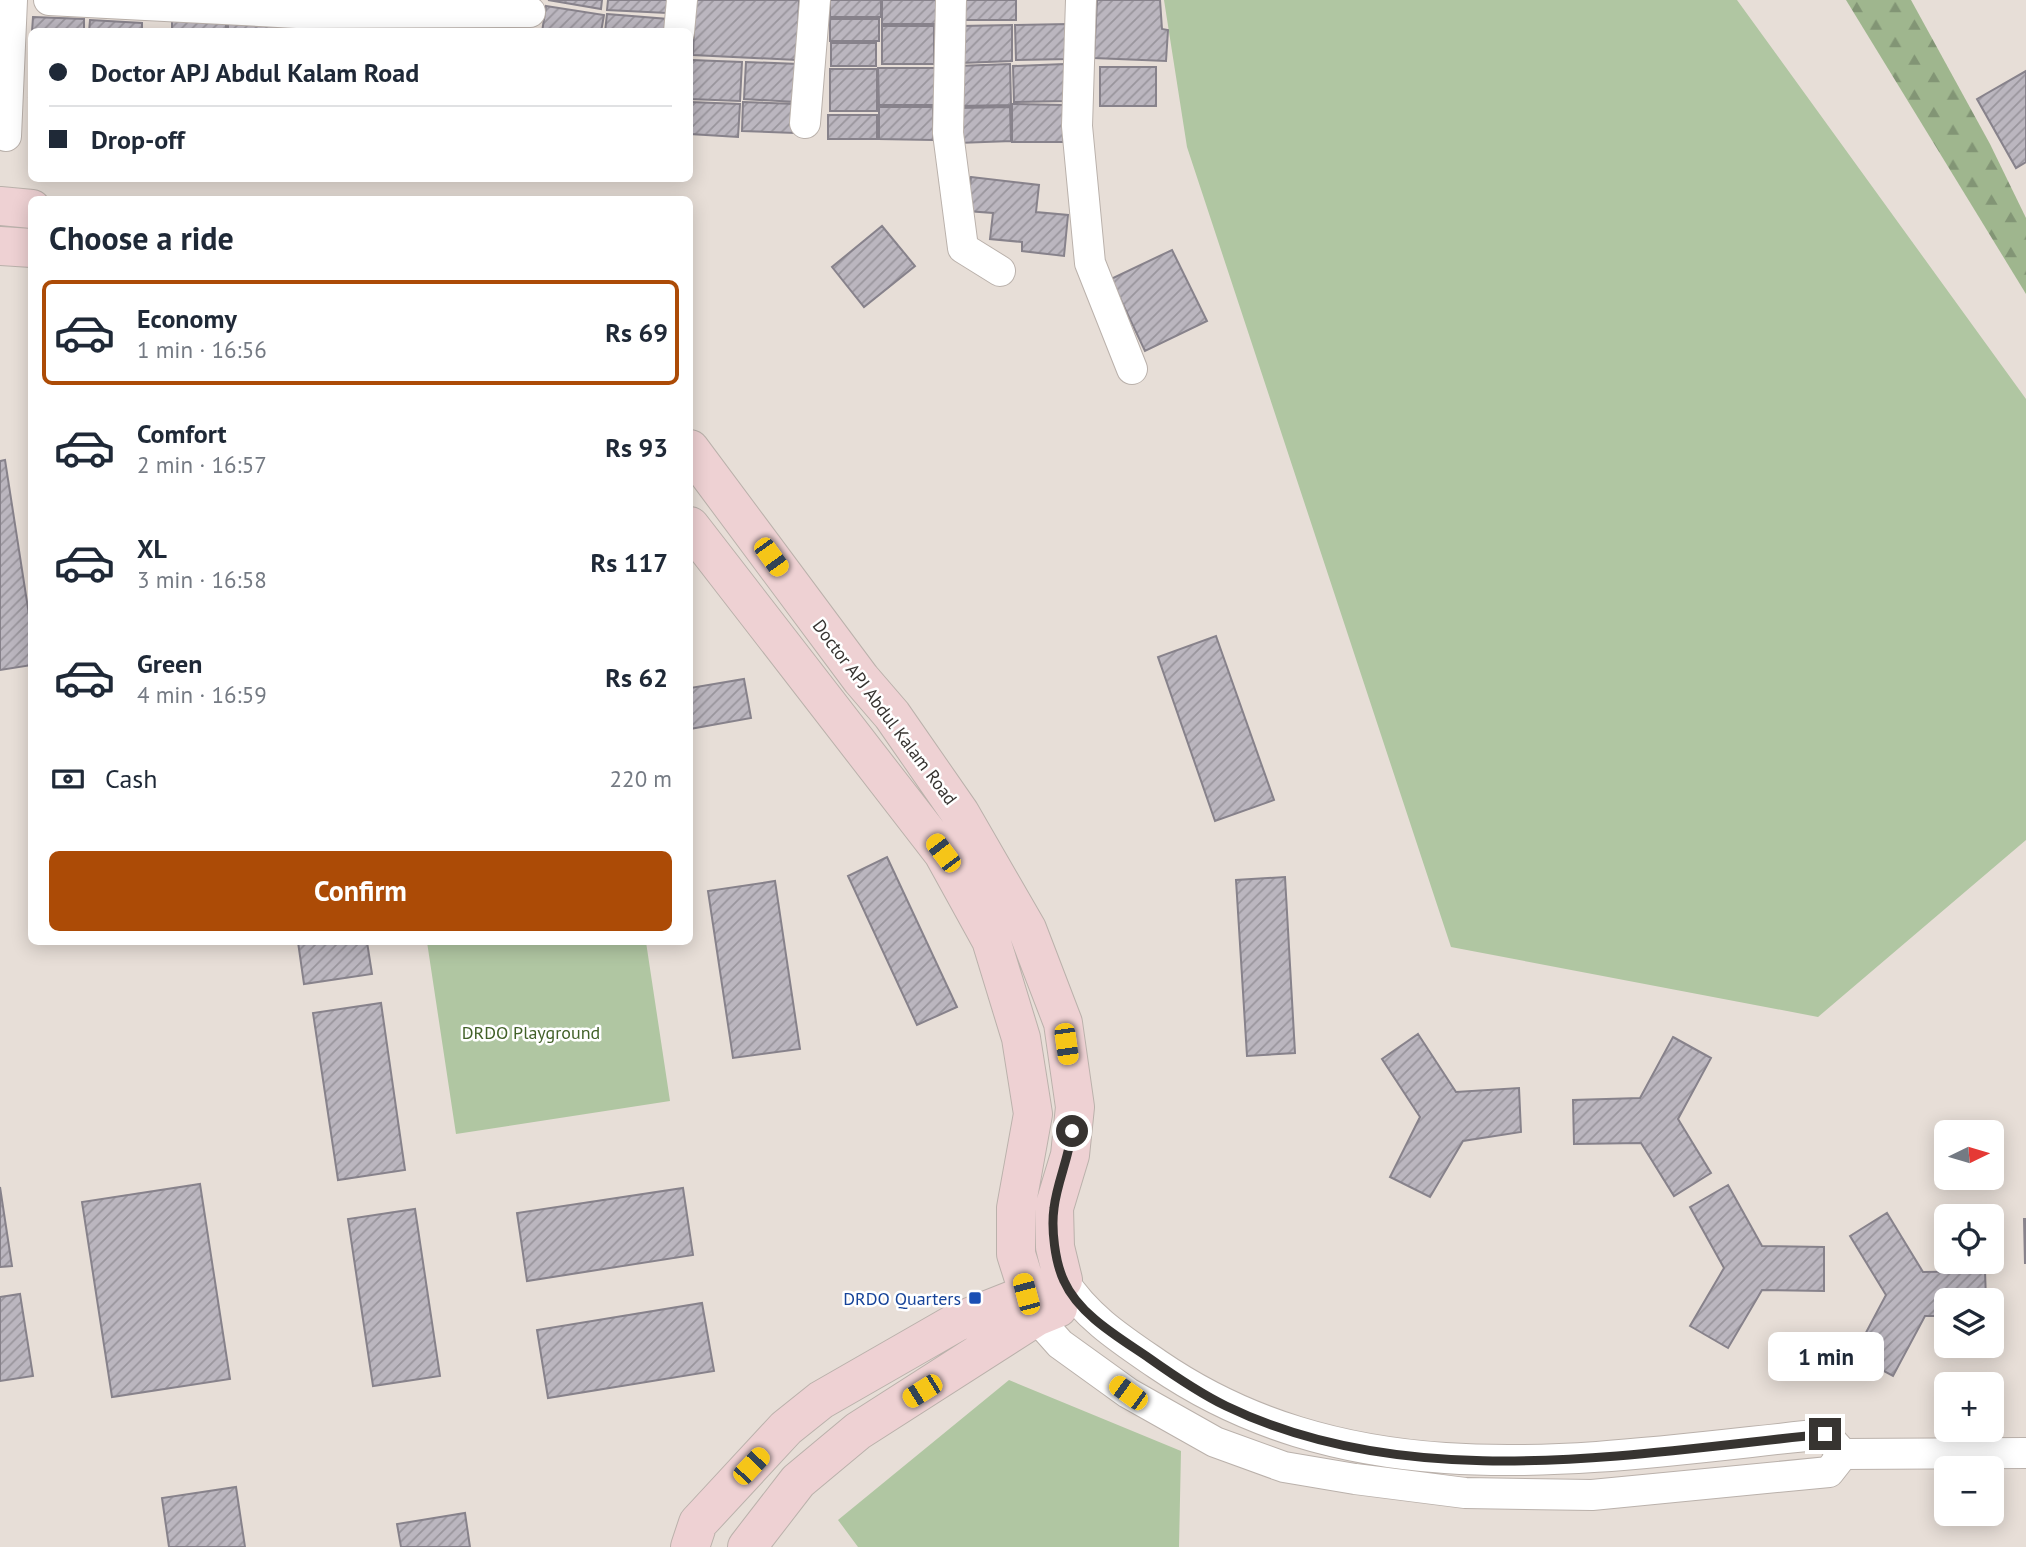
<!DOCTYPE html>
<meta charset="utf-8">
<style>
:root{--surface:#fff;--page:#f6f6f7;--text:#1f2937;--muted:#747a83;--line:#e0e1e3;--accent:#ac4b06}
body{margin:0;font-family:"PT Sans",sans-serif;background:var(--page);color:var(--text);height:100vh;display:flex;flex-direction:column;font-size:26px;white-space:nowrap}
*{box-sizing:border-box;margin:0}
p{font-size:23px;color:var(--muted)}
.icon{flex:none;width:38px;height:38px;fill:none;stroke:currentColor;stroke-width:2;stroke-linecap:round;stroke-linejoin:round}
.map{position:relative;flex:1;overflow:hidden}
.sheet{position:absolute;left:28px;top:196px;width:665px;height:749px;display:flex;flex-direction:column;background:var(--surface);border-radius:10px;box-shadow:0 4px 18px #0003}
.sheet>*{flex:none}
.top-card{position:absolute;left:28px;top:28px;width:665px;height:154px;border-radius:10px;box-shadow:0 4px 18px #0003;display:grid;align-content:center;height:154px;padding:0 21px;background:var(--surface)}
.needle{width:46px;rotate:85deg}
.buttons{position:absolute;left:1934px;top:1120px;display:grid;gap:14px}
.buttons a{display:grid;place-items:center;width:70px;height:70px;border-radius:10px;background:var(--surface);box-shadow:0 4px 18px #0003;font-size:35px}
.end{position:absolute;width:32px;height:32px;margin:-16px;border:9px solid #373431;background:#fff;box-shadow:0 0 0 4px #fff}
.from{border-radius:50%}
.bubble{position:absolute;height:49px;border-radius:10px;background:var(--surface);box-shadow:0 4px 18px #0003;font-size:23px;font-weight:600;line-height:49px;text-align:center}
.car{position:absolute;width:21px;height:42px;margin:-21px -10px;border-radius:9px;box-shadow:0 0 5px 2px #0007;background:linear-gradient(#f5c518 24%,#345 0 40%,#f5c518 0 76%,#345 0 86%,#f5c518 0)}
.top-card b{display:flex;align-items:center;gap:24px;height:66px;font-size:26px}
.top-card b+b{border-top:2px solid var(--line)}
.top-card i{width:18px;height:18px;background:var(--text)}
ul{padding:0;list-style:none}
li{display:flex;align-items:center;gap:21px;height:105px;margin:0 14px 10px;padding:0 7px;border:4px solid transparent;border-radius:10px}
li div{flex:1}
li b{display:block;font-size:26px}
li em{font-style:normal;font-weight:600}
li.active{border-color:var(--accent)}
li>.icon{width:63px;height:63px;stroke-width:1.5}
h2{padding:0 21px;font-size:32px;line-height:84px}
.pay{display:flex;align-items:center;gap:18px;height:77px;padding:0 21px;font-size:26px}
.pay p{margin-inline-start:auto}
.cta{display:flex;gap:14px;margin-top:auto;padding:14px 21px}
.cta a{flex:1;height:80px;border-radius:10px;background:var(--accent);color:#fff;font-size:28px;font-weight:600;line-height:80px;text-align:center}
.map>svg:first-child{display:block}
</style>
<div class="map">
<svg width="2026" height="1547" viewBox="0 0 2026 1547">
<defs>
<pattern id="forest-firs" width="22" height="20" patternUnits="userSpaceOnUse" patternTransform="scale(1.75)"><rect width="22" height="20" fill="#9fb68e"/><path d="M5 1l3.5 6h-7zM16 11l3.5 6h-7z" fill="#829575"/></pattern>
<pattern id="building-hatch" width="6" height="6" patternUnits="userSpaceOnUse" patternTransform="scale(1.75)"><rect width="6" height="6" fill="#bbb6bf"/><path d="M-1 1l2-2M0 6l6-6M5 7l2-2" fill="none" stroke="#99959c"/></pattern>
</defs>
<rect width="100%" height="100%" fill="#e7ded7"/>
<path fill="#b0c6a2" d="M 1164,0 L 1737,0 L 2026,399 L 2026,840 L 1818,1017 L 1451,947 L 1187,147 Z
M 427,942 L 646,942 L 670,1101 L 456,1134 Z
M 1009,1380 L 1181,1451 L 1179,1547 L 858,1547 L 838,1520 Z"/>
<path fill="url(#forest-firs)" d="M 1846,0 L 1911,0 L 1990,144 L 2026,218 L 2026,294 Z"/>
<path fill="url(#building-hatch)" stroke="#87828b" stroke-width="2" d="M 548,0 L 602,0 L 601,9 Z
M 608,0 L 668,0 L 667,13 L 607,10 Z
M 695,0 L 799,0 L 797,60 L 693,55 Z
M 830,0 L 881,0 L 881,17 L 830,17 Z
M 882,0 L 938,0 L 938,24 L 882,24 Z
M 963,0 L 1016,0 L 1016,20 L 963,20 Z
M 1097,0 L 1160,0 L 1162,29 L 1168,30 L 1166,61 L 1094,58 Z
M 546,6 L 604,15 L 601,32 L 542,32 Z
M 607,14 L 668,19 L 667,32 L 605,32 Z
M 33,17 L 84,19 L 84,32 L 32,32 Z
M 172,19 L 226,22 L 226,32 L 172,32 Z
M 830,19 L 879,19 L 879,41 L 830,41 Z
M 90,20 L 142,23 L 142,32 L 89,32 Z
M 228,21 L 285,24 L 284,32 L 228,32 Z
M 1068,24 L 1069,59 L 1016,60 L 1015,25 Z
M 1012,25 L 1012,61 L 961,63 L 960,26 Z
M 882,26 L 934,26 L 934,64 L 882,64 Z
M 831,43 L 876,43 L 876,66 L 831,66 Z
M 32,50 L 32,97 L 29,97 Z
M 691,60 L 742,62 L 740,101 L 690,99 Z
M 746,62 L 798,64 L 796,102 L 744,99 Z
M 1010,64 L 1011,105 L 959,106 L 958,66 Z
M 1064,64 L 1065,101 L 1014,102 L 1013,66 Z
M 1100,67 L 1156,67 L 1156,106 L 1100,106 Z
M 878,68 L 935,68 L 935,105 L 879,105 Z
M 830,69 L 877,69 L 877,111 L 830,111 Z
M 2026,71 L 2026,162 L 2016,168 L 1977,99 Z
M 690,102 L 740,104 L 738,137 L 690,134 Z
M 743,102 L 796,104 L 795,133 L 742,131 Z
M 1012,104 L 1063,105 L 1063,142 L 1012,142 Z
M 879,107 L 933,107 L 933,140 L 879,139 Z
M 1010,107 L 1011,141 L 958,143 L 958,108 Z
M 828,115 L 877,115 L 877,139 L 828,139 Z
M 971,177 L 1039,185 L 1036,212 L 1068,215 L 1064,256 L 1022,251 L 1022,242 L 990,239 L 993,213 L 967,211 Z
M 882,226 L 915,266 L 864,307 L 832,267 Z
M 1172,250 L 1207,321 L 1145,351 L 1111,279 Z
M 5,460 L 32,634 L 32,665 L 0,670 L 0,461 Z
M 1216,636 L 1274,800 L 1215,821 L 1158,657 Z
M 744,679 L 751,718 L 690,729 L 690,688 Z
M 887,857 L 957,1007 L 917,1025 L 848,876 Z
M 1285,877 L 1295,1053 L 1247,1056 L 1236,880 Z
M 775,881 L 800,1049 L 733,1058 L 708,891 Z
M 298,942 L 367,942 L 372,974 L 304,984 Z
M 381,1003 L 405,1170 L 338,1180 L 313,1013 Z
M 1418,1034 L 1456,1092 L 1519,1088 L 1521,1132 L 1463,1141 L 1430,1197 L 1390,1177 L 1420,1117 L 1382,1059 Z
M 1673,1037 L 1711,1058 L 1678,1119 L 1711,1173 L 1674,1196 L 1641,1143 L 1574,1144 L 1573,1100 L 1640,1098 Z
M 200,1184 L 230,1379 L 112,1397 L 82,1202 Z
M 1728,1185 L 1762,1246 L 1824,1247 L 1824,1291 L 1762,1290 L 1728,1348 L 1690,1326 L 1724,1268 L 1690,1207 Z
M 0,1187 L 12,1266 L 0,1267 Z
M 683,1188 L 693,1255 L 527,1281 L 517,1213 Z
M 415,1209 L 440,1376 L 373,1386 L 348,1219 Z
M 1887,1213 L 1923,1272 L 1985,1271 L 1986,1300 L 1946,1300 L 1946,1316 L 1925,1316 L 1893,1376 L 1854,1355 L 1886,1295 L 1850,1236 Z
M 2024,1219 L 2026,1219 L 2026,1263 L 2025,1263 Z
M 20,1294 L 33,1376 L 0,1381 L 0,1297 Z
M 702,1303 L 714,1371 L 548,1398 L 537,1330 Z
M 236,1487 L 245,1547 L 169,1547 L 162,1498 Z
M 465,1513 L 470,1547 L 401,1547 L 397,1524 Z"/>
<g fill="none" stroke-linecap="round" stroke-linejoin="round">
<defs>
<path id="street" d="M 49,0 L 297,13 L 530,12
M 951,0 L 948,133 L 963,248 L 1000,271
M 1081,0 L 1077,126 L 1090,263 L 1132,369
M 679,32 L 682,0
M 805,123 L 815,0
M 6,136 L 12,0
M 1063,1280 C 1086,1317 1122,1340 1157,1364 C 1360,1503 1597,1457 1825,1434 L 1843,1454 L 2026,1453
M 1036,1317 L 1060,1344 L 1128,1393 L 1215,1442 L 1284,1467 L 1355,1479 L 1465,1493 L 1592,1495 L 1829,1472 L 1843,1454"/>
<path id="secondary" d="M 0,206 L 32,209
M 0,246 L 32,248
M 690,449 L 861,679 L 892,715 L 960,813 L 1027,929 L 1063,1023 L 1075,1107 L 1070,1155 L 1054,1208 L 1055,1247 L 1063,1280 L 957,1322 L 821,1400 L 786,1428 L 698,1523 L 690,1547
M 690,526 L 943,853 L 991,940 L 1021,1038 L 1033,1114 L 1016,1208 L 1016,1254 L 1036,1317
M 747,1547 L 798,1481 L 858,1431 L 1036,1317 L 1058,1308"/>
</defs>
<use href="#street" stroke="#bab1ab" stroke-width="32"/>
<use href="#secondary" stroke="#bab1ab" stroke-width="40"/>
<use href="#street" stroke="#fff" stroke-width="30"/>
<use href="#secondary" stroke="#eed1d3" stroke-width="38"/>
</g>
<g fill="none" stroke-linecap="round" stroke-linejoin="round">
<path stroke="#373431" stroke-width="9" d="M 1072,1131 C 1069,1158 1057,1182 1054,1208 C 1051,1229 1055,1262 1064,1281 C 1079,1315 1120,1338 1149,1358 C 1173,1375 1199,1393 1226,1406 C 1410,1495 1630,1454 1825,1434"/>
</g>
<rect fill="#1a4fb4" stroke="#fff" stroke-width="2.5" x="968" y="1291" width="14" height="14" rx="3.5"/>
<g text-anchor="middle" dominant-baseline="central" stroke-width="5" stroke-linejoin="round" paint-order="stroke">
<g font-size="18" fill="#373431" stroke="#fff">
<text transform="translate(885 712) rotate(53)">Doctor APJ Abdul Kalam Road</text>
</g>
<g font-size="18" fill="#426128" stroke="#fff">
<text x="531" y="1032">DRDO Playground</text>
</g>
<g font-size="18" fill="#164399" stroke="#fff" text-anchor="end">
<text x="961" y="1298">DRDO Quarters</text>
</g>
</g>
</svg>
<div class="buttons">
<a><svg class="needle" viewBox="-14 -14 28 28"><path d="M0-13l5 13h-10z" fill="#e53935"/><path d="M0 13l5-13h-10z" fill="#747a83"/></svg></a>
<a><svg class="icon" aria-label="locate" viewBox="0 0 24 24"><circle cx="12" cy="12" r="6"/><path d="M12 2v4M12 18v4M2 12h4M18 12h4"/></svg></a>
<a><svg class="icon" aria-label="layers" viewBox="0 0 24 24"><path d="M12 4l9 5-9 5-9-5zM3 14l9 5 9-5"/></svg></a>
<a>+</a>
<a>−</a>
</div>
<i class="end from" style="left:1072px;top:1131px"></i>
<i class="end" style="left:1825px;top:1434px"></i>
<div class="bubble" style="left:1768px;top:1332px;width:116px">1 min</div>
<i class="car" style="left:771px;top:557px;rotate:144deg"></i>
<i class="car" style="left:943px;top:853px;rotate:323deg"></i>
<i class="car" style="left:1066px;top:1044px;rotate:172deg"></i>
<i class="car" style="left:1026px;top:1294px;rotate:345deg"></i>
<i class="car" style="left:922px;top:1391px;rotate:238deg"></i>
<i class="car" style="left:1128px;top:1393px;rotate:306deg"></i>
<i class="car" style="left:751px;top:1466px;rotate:43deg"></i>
<div class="top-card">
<b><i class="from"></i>Doctor APJ Abdul Kalam Road</b>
<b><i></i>Drop-off</b>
</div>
<section class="sheet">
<h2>Choose a ride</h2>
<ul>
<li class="active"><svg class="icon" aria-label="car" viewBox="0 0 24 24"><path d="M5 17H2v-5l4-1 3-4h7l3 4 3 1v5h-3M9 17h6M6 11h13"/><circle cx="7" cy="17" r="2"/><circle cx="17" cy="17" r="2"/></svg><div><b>Economy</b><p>1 min · 16:56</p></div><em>Rs 69</em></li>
<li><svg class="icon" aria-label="car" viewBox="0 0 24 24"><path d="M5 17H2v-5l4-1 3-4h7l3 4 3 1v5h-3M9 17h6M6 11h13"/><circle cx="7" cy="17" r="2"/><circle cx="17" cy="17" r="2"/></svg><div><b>Comfort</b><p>2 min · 16:57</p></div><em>Rs 93</em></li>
<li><svg class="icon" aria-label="car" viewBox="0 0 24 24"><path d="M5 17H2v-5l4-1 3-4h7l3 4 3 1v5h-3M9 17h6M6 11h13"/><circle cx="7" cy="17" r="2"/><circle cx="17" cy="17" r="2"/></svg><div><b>XL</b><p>3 min · 16:58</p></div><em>Rs 117</em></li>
<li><svg class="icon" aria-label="car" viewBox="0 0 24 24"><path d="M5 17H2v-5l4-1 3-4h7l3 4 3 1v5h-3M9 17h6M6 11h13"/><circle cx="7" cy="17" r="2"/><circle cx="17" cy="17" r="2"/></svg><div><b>Green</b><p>4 min · 16:59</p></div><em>Rs 62</em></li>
</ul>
<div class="pay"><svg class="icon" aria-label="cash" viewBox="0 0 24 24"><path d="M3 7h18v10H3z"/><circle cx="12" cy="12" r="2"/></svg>Cash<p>220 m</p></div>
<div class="cta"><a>Confirm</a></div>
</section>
</div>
